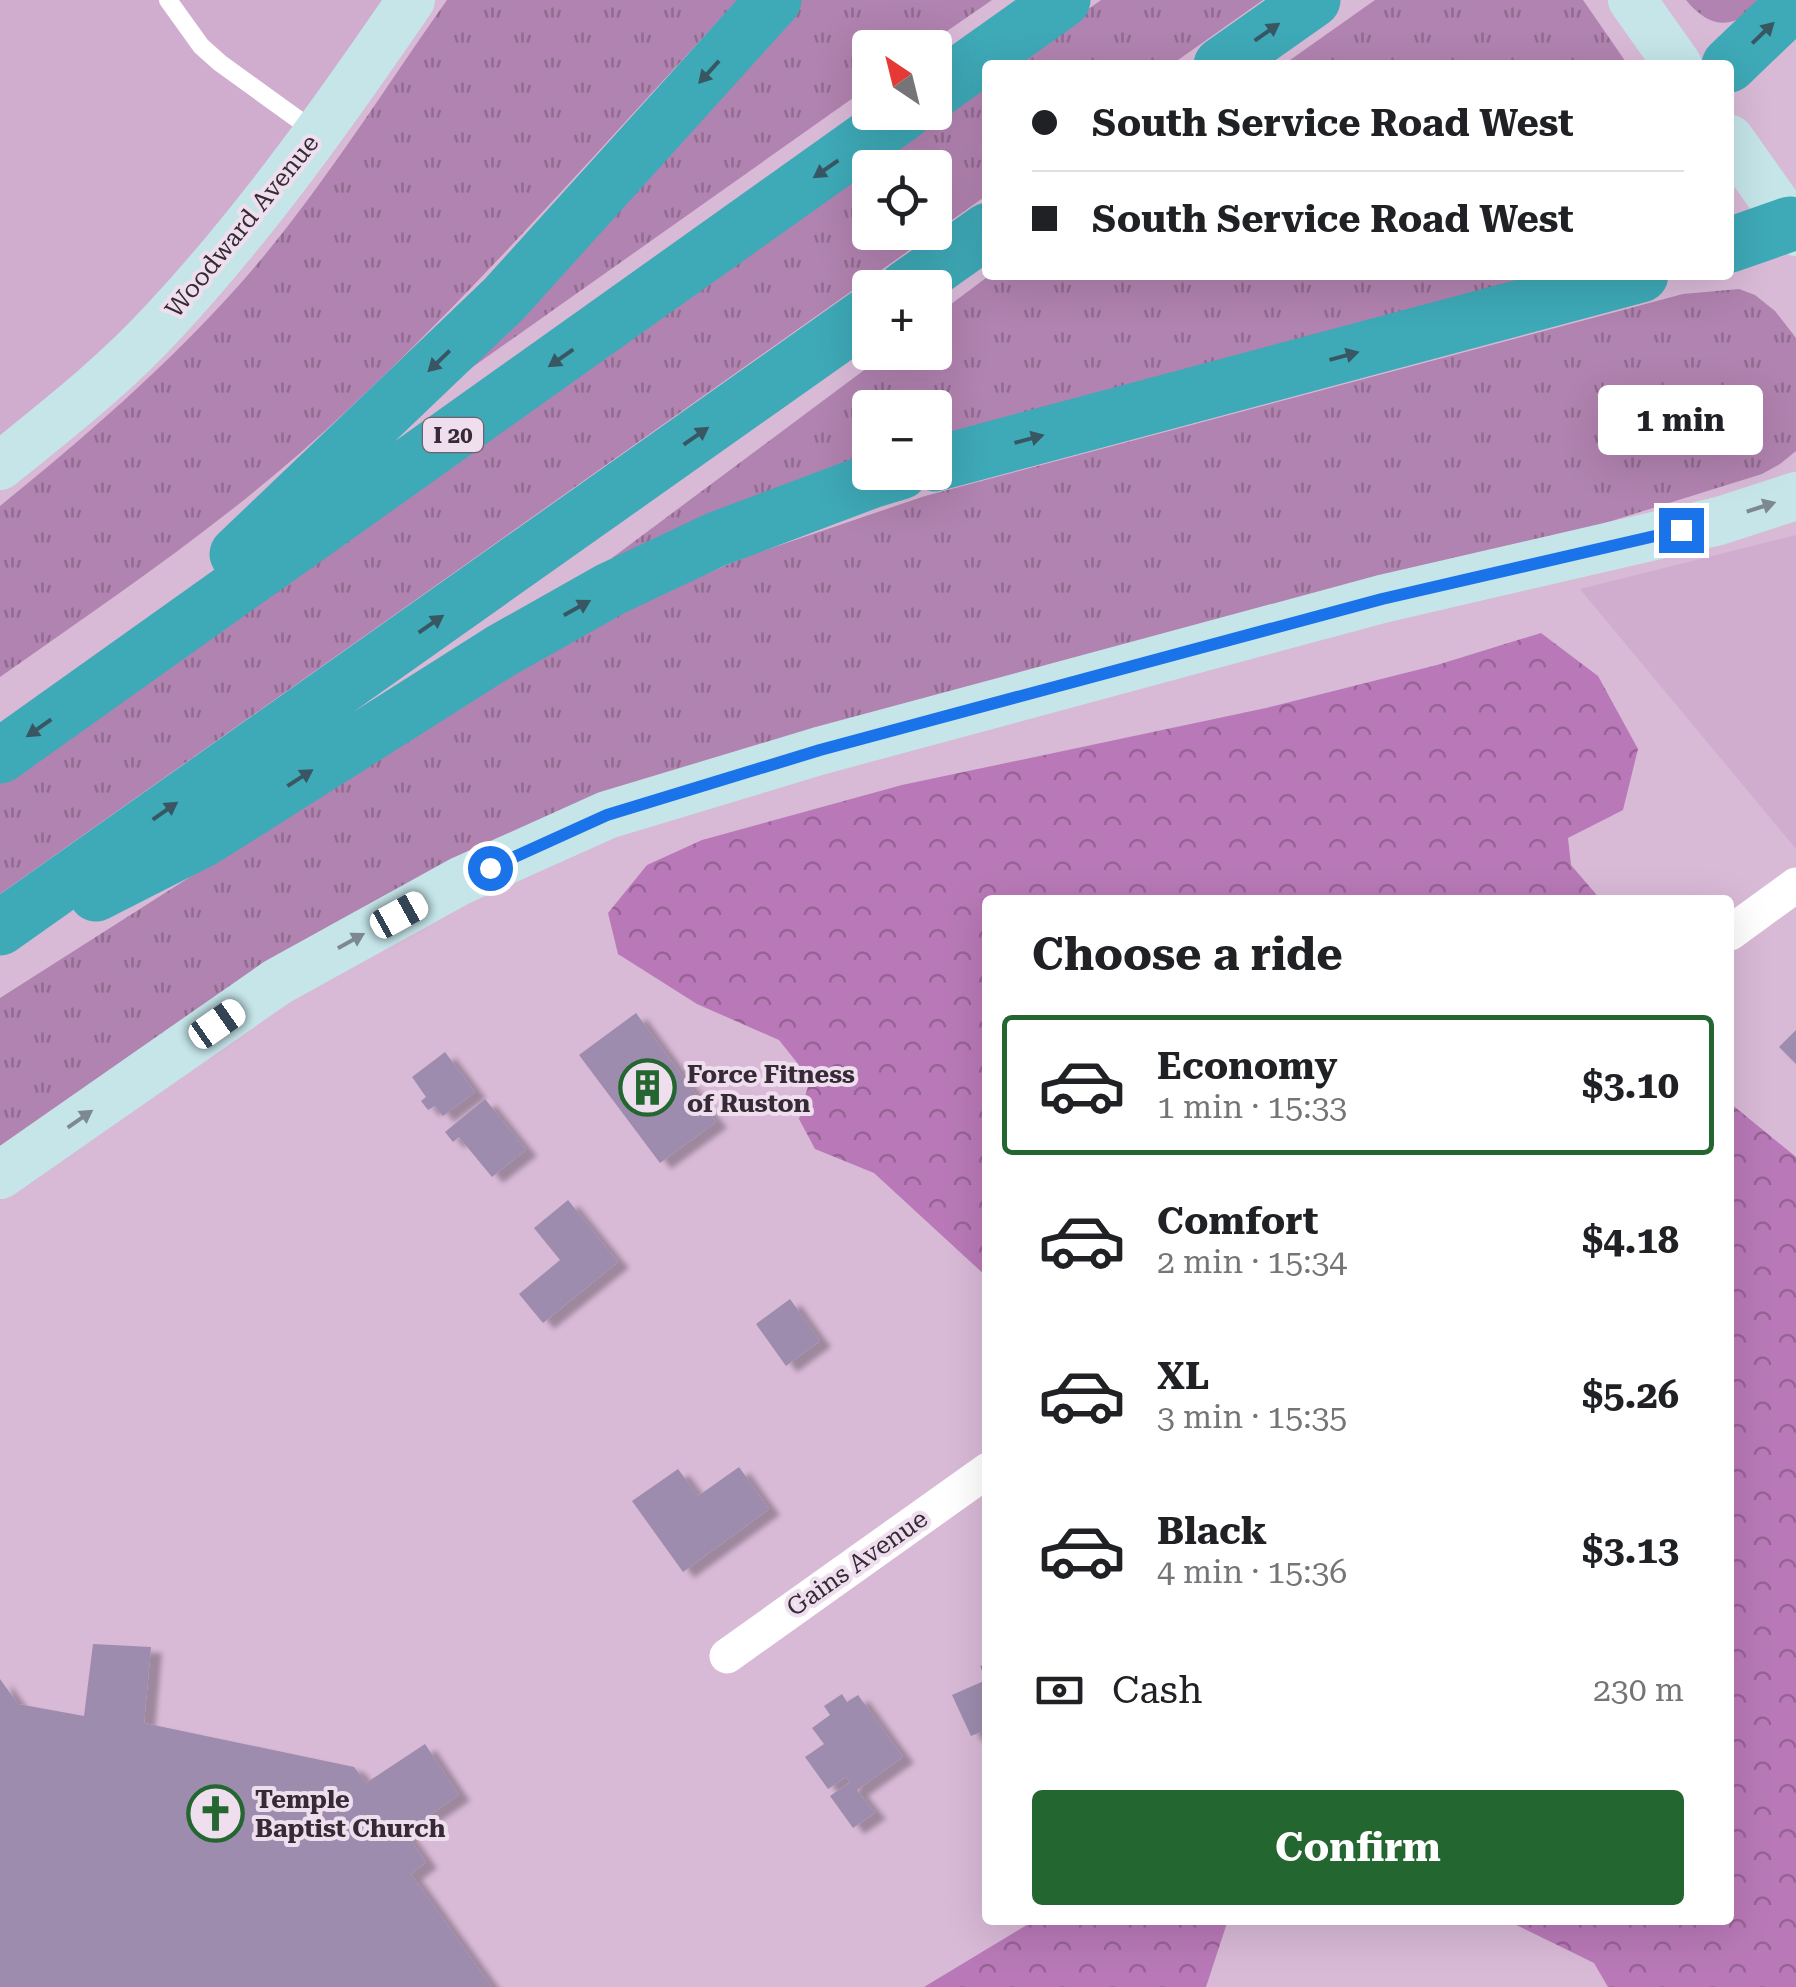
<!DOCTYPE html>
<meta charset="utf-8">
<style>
:root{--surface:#fff;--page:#f6f6f6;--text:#202124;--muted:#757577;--line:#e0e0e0;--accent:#236630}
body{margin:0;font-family:"Roboto Serif",serif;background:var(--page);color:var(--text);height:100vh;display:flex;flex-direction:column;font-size:38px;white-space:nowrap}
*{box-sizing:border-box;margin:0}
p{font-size:32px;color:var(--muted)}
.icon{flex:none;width:55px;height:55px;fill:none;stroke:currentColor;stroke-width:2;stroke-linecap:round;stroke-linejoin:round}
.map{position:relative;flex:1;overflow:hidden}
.sheet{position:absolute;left:982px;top:895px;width:752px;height:1030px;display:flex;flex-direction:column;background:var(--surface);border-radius:10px;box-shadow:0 10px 40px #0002}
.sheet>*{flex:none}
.top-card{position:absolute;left:982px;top:60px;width:752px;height:220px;border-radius:10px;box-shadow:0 10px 40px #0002;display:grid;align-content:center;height:220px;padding:0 50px;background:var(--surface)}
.needle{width:65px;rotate:325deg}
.fabs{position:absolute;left:852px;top:30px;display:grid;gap:20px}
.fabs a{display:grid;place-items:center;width:100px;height:100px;border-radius:10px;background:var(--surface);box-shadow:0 10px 40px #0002;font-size:50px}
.end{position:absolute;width:45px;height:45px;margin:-22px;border:12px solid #1a73e8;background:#fff;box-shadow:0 0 0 5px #fff}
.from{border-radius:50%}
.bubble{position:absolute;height:70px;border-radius:10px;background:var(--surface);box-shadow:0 10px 40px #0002;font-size:32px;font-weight:700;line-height:70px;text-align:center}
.car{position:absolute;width:30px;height:60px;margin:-30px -15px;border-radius:12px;box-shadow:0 0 8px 2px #0007;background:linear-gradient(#fff 24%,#345 0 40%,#fff 0 76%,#345 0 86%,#fff 0)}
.top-card b{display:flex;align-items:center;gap:35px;height:95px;font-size:38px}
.top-card b+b{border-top:2px solid var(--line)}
.top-card i{width:25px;height:25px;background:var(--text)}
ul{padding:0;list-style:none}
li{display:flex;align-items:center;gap:30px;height:140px;margin:0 20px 15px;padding:0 30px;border:5px solid transparent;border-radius:10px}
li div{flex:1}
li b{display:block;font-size:38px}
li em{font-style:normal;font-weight:700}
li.on{border-color:var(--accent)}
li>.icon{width:90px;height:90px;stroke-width:1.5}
h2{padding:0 50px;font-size:45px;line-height:120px}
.pay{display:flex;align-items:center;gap:25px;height:110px;padding:0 50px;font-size:38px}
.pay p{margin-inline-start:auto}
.action{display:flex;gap:20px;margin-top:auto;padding:20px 50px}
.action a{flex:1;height:115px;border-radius:10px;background:var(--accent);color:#fff;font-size:40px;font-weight:700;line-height:115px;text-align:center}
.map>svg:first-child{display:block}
</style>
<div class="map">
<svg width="1796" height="1987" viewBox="0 0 1796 1987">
<defs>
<pattern id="grass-tufts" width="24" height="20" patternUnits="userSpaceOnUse" patternTransform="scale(2.5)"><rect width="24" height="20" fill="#b183b0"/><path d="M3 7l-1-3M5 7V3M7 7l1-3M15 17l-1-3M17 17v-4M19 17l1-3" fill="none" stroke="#916b90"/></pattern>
<pattern id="forest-crowns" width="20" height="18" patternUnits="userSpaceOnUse" patternTransform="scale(2.5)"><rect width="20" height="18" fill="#b979b8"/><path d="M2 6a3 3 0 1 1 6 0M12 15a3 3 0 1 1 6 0" fill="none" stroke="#976396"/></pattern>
<filter id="shadow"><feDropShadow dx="11" dy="6" stdDeviation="2.5" flood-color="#0004"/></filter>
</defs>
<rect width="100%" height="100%" fill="#d8b9d6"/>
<path fill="#d0accf" d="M 0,0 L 387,0 L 200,253 L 109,349 L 0,446 Z
M 1796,535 L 1796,849 L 1580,589 Z"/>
<path fill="url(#grass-tufts)" d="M 447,0 L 738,0 C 595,152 455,317 299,454 C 205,536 102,605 0,677 L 0,506 C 85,437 167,366 240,284 C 317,197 380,95 447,0 Z
M 789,0 L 992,0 L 924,47 L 870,48 L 870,86 L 450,383 Z
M 1101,0 L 1263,0 L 1171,65 L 1009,65 Z
M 1375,0 L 1583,0 L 1628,65 L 1283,65 Z
M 1686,0 L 1770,0 C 1737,24 1716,36 1686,0 Z
M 987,80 L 987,195 L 935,232 L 935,168 L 870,168 L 870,232 L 935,232 L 0,894 L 0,779 Z
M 990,275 L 1587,275 L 935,450 L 935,408 L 870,408 L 870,469 L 617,566 L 612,558 L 887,353 L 935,352 L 935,316 Z
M 1739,289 L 1755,295 L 1775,311 L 1796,338 L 1796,451 L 1780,464 L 1762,474 L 1393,589 L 565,816 L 0,1154 L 0,998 L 528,662 L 615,614 L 745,557 L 925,496 L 1683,294 Z"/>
<path fill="url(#forest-crowns)" d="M 1541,633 L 1598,676 L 1638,749 L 1623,810 L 1568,838 L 1571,865 L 1601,900 L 988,900 L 987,1277 L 874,1173 L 815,1149 L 799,1119 L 810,1079 L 779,1040 L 697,1004 L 618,954 L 608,913 L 647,865 L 702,840 L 902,785 L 1266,708 L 1437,665 Z
M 1730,1103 L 1796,1157 L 1796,1987 L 1608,1987 L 1594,1963 L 1506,1920 L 1730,1920 Z
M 1035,1920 L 1228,1920 L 1206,1987 L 924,1987 Z"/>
<path fill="#9d8cae" filter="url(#shadow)" d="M 636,1013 L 716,1122 L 660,1163 L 579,1055 Z
M 1796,1030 L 1796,1064 L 1779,1047 Z
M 445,1052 L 475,1092 L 443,1116 L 435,1106 L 428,1110 L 421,1101 L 426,1097 L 412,1077 Z
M 485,1099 L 526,1150 L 492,1177 L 459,1137 L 453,1142 L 445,1132 Z
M 568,1200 L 618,1262 L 543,1323 L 519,1294 L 560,1260 L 534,1228 Z
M 790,1299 L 820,1341 L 786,1366 L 756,1324 Z
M 739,1467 L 769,1509 L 683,1572 L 632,1501 L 678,1469 L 698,1496 Z
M 93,1644 L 151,1647 L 144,1723 L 354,1767 L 366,1783 L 425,1744 L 459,1795 L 405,1832 L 426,1862 L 411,1874 L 492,1987 L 0,1987 L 0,1679 L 18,1704 L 84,1716 Z
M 988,1663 L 988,1729 L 971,1736 L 952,1695 L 986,1680 L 980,1666 Z
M 842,1694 L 847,1702 L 858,1695 L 903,1757 L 857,1790 L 875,1813 L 853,1828 L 830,1796 L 850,1782 L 846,1777 L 828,1789 L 805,1757 L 824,1744 L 812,1728 L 830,1715 L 824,1706 Z"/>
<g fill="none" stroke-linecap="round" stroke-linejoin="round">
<path stroke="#fff" stroke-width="18" d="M 168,0 L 201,46 L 220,63 L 317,133"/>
<path stroke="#fff" stroke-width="35" d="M 1730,933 L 1796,885
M 727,1656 L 988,1470"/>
<path stroke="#c5e5e9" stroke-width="48" d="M 1632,0 L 1678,65
M 1730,139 L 1796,232
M 0,466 C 57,420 116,374 165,320 C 257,221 335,111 411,0
M 0,1175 L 277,982 L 460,881 L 607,815 L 819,751 L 1382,599 L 1719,521 L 1796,496"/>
<path stroke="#3ea9b7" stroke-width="55" d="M 1221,65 L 1313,0
M 1729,65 L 1796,1
M 935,91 L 1063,0
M 1730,245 L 1790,224
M 906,288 L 988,230
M 935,464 L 1641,275
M 237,554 L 504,299 L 774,0
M 0,756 L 905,112
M 96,894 L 204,839 L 501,651 L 611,589 L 717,539 L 871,481 L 901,472
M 0,928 L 870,313"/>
</g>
<defs><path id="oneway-solid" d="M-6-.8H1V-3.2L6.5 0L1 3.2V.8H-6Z" transform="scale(2.5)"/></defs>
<g fill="#395663">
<use href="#oneway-solid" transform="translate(1267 32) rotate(-35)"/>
<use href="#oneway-solid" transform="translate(1763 33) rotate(-44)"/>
<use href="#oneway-solid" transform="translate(709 72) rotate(132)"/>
<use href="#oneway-solid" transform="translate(826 169) rotate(145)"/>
<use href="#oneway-solid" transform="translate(1344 356) rotate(-15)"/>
<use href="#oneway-solid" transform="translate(561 358) rotate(145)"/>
<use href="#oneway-solid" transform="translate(439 361) rotate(136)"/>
<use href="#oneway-solid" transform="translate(696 436) rotate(-35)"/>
<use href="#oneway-solid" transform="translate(1029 439) rotate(-15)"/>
<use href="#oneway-solid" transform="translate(577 608) rotate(-29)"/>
<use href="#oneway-solid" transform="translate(431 624) rotate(-35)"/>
<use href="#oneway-solid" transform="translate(39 728) rotate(145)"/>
<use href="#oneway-solid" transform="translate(300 778) rotate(-33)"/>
<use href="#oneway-solid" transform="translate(165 811) rotate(-35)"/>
</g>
<g fill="#7e8890">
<use href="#oneway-solid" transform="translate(1761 507) rotate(-18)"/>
<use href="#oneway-solid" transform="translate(351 941) rotate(-29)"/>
<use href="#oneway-solid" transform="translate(80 1119) rotate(-35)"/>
</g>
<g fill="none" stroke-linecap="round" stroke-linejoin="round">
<path stroke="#1a73e8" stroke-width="12" d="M 490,868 L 607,815 L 820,750 L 1382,599 L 1681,530"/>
</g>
<defs>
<symbol id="building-ring" viewBox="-11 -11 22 22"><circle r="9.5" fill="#efdfee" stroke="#236630" stroke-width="1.5"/><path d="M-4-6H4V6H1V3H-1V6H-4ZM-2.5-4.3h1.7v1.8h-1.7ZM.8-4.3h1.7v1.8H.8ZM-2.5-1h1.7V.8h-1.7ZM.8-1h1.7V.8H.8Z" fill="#236630"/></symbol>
<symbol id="church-ring" viewBox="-11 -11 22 22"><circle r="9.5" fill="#efdfee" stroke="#236630" stroke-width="1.5"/><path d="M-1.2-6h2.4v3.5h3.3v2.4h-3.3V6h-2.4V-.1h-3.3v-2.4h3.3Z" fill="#236630"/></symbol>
</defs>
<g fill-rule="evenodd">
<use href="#building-ring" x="616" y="1056" width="63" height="63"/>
<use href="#church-ring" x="184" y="1782" width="63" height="63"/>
</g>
<g text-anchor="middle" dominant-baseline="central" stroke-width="8" stroke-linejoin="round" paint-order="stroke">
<rect fill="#efdfee" stroke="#6e606d" stroke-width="2.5" x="423" y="418" width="60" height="34" rx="8"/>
<g font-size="22" font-weight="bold" fill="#362a36">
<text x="453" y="435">I 20</text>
</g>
<g font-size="25" fill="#362a36" stroke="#efdfee">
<text transform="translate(242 226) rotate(-51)">Woodward Avenue</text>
<text transform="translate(857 1563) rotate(-35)">Gains Avenue</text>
</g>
<g font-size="25" font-weight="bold" fill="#362a36" stroke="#efdfee" text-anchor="start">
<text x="687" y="1074">Force Fitness<tspan x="687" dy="29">of Ruston</tspan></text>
<text x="255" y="1799">Temple<tspan x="255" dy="29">Baptist Church</tspan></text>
</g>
</g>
</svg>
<div class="fabs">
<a><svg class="needle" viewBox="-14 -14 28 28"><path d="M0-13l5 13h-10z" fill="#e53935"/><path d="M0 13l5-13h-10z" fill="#757577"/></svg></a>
<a><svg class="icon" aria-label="locate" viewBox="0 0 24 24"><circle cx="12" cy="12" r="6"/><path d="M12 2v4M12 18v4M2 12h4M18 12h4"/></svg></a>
<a>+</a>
<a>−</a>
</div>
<i class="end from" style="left:490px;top:868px"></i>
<i class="end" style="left:1681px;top:530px"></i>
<div class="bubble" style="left:1598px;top:385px;width:165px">1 min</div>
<i class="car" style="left:399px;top:915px;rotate:61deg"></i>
<i class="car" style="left:217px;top:1024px;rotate:55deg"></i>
<div class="top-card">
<b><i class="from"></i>South Service Road West</b>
<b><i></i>South Service Road West</b>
</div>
<section class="sheet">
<h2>Choose a ride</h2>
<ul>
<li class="on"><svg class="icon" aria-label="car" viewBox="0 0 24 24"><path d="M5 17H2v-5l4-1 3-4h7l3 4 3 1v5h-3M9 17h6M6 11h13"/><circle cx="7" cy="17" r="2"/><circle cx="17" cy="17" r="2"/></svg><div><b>Economy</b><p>1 min · 15:33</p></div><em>$3.10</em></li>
<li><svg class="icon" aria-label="car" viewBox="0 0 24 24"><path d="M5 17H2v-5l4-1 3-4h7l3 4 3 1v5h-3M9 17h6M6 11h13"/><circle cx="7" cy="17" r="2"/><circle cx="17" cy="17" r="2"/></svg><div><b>Comfort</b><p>2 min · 15:34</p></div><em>$4.18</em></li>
<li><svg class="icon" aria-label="car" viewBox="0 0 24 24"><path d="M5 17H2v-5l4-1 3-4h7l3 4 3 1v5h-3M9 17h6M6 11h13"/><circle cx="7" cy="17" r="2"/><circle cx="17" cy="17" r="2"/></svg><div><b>XL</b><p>3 min · 15:35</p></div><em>$5.26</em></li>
<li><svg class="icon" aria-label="car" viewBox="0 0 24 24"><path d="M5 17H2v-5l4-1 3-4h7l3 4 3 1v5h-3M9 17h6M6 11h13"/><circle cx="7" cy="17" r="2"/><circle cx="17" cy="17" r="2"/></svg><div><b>Black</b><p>4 min · 15:36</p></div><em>$3.13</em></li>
</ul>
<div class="pay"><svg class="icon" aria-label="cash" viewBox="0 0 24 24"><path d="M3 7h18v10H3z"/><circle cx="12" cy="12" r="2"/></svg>Cash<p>230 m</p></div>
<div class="action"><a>Confirm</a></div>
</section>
</div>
